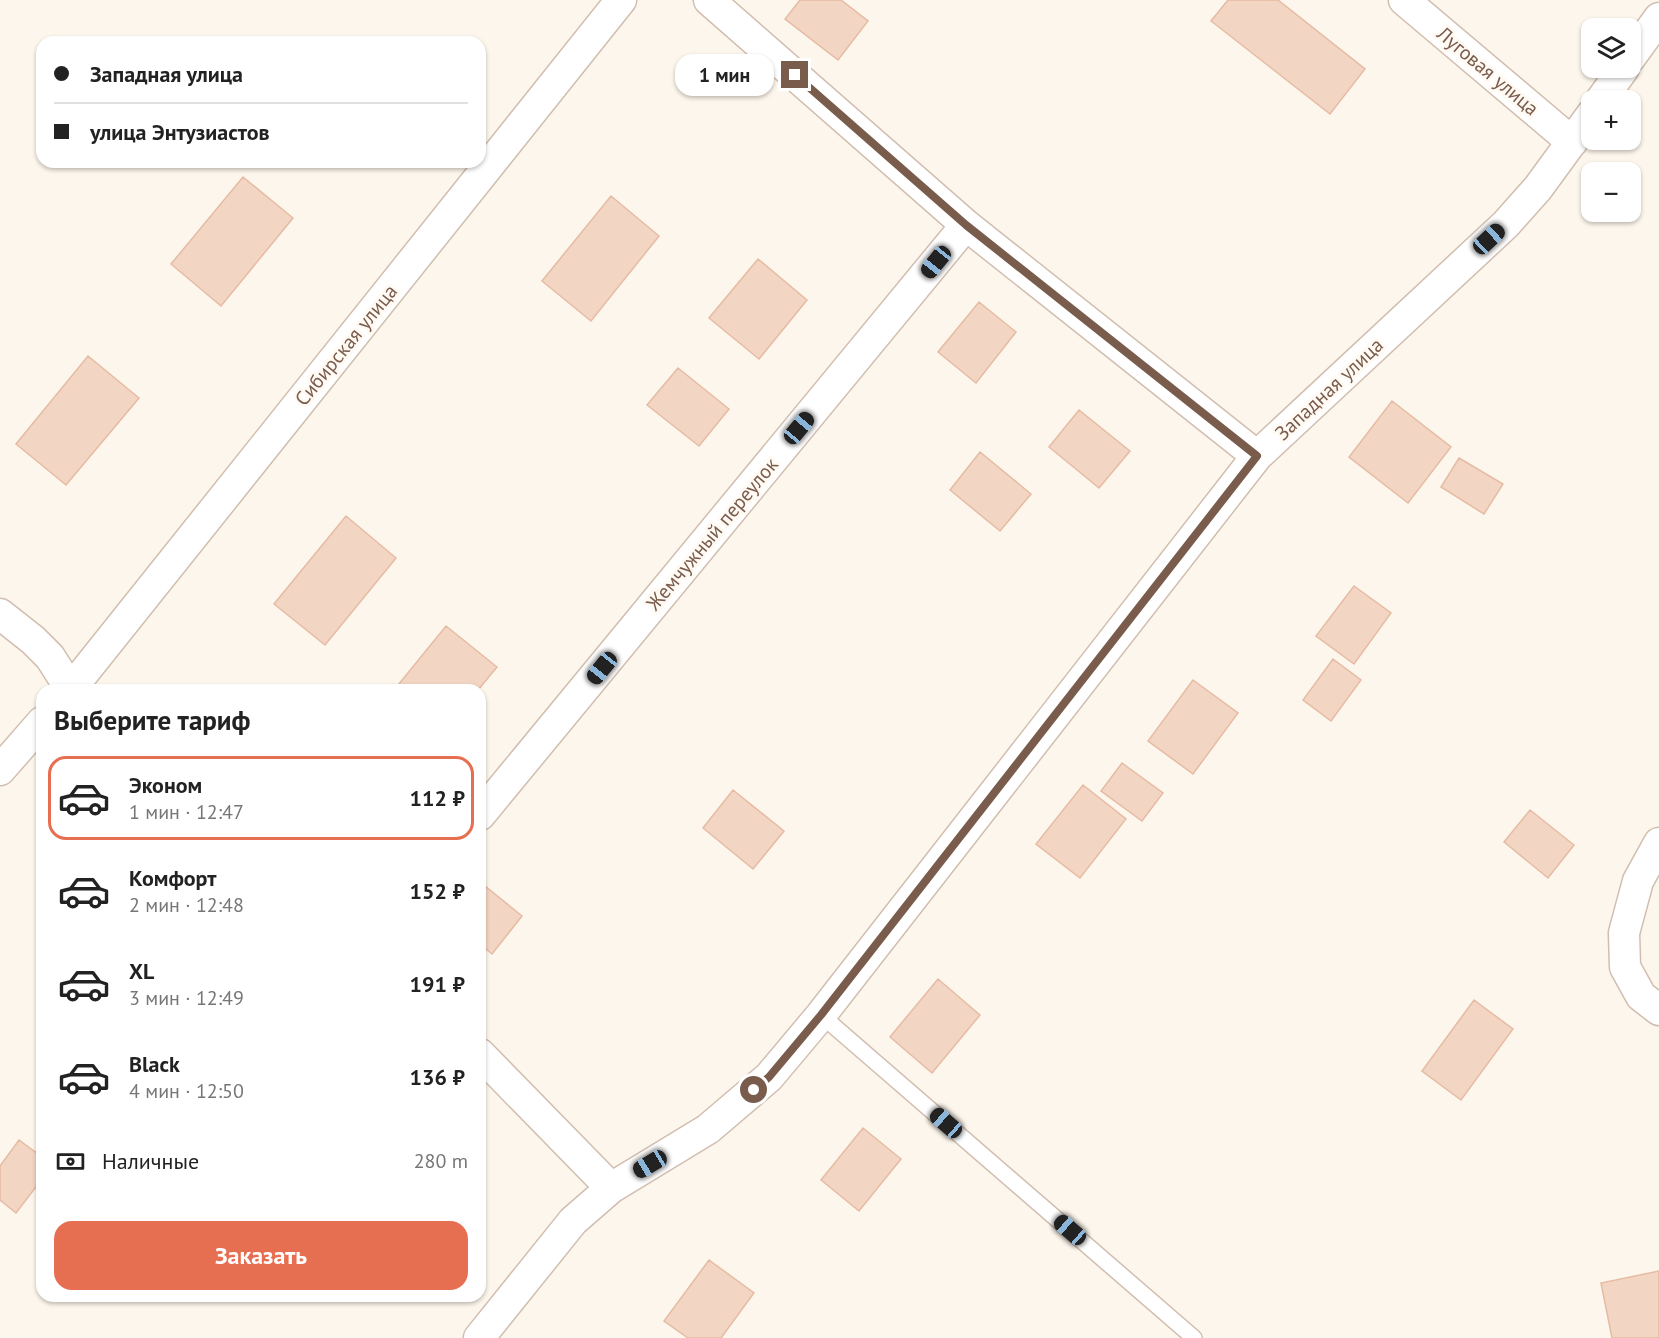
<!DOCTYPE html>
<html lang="ru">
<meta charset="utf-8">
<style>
:root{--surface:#fff;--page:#f2f2f2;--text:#222;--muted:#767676;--line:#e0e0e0;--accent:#e76f51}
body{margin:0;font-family:"PT Sans",sans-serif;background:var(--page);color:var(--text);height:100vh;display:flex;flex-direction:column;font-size:22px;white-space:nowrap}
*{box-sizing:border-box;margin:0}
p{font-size:20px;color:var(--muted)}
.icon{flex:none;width:33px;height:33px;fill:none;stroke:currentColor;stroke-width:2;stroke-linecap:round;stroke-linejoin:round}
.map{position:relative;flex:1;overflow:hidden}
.drawer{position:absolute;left:36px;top:684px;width:450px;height:618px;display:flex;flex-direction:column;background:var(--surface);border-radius:18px;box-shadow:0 2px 4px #0004}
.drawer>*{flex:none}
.hud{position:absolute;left:36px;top:36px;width:450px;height:132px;border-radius:18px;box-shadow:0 2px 4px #0004;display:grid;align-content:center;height:132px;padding:0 18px;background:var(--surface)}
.tools{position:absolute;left:1581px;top:18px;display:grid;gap:12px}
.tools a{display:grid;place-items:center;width:60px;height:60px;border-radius:12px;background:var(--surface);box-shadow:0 2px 4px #0004;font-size:30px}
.end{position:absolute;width:27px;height:27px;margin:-14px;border:8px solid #7a5c4d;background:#fff;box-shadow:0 0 0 3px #fff}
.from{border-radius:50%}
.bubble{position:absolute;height:42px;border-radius:18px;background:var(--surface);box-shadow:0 2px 4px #0004;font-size:20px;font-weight:600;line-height:42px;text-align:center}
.car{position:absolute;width:18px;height:36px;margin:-18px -9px;border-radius:8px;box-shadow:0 0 4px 2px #0007;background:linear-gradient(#222 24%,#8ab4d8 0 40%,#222 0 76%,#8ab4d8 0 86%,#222 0)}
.hud b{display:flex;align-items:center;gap:21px;height:57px;font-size:22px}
.hud b+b{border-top:2px solid var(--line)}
.hud i{width:15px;height:15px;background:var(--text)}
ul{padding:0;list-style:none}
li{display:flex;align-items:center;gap:18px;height:84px;margin:0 12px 9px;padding:0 6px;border:3px solid transparent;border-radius:18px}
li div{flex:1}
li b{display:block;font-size:22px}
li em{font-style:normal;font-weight:600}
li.selected{border-color:var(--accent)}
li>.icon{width:54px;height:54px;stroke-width:1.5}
h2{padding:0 18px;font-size:27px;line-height:72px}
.pay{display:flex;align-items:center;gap:15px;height:66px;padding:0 18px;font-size:22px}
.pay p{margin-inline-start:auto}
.action{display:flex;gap:12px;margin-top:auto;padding:12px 18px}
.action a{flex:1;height:69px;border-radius:18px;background:var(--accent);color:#fff;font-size:24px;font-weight:600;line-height:69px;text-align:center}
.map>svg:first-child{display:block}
</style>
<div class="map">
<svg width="1659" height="1338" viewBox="0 0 1659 1338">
<rect width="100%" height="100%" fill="#fdf6ec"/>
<path fill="#f3d5c3" stroke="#e6bba3" stroke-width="1.5" d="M 800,0 L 841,0 L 868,21 L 838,60 L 785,19 Z
M 1228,0 L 1278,0 L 1365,69 L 1330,114 L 1211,21 Z
M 243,177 L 293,218 L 221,306 L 171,264 Z
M 611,196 L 659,236 L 591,321 L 542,281 Z
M 758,259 L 807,300 L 759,359 L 709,318 Z
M 979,302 L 1016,332 L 976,383 L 938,352 Z
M 88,356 L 139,398 L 66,485 L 16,444 Z
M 678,368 L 729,409 L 699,446 L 647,405 Z
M 1392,401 L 1451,447 L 1408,503 L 1349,457 Z
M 1079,410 L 1130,451 L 1099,488 L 1049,447 Z
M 980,452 L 1031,494 L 1000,531 L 950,490 Z
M 1459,458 L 1503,484 L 1484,514 L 1441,487 Z
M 346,516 L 396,558 L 325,645 L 274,604 Z
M 1354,586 L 1391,613 L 1354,664 L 1316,636 Z
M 446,626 L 497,667 L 478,690 L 394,690 Z
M 1333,659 L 1361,680 L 1331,721 L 1303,700 Z
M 1193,680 L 1238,713 L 1193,774 L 1148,741 Z
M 1122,763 L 1163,793 L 1142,821 L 1101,791 Z
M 1083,785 L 1126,819 L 1080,878 L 1036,844 Z
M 733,790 L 784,831 L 753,869 L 703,828 Z
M 1530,810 L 1574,845 L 1548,878 L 1504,842 Z
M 480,882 L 522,916 L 492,954 L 480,944 Z
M 938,979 L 980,1015 L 932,1073 L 890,1037 Z
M 1474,1000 L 1513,1029 L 1461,1100 L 1422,1071 Z
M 863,1128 L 901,1159 L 859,1211 L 821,1180 Z
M 19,1140 L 42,1157 L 42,1179 L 16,1213 L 0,1200 L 0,1166 Z
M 709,1260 L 754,1293 L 721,1338 L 688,1338 L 664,1321 Z
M 1659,1271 L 1659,1338 L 1612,1338 L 1601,1283 Z"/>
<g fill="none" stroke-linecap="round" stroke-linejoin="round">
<defs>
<path id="lane" d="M 821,1015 L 1194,1338"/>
<path id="street" d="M 709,0 L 966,225 L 1257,456
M 1404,0 L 1572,142
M 1630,58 L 1659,18
M 1601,100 L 1624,68
M 0,614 L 33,640 L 50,657 L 71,690
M 70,690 L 621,0
M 0,770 L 42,722
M 480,815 L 966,225
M 1659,843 L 1638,881 L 1624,933 L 1625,967 L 1641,996 L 1659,1010
M 480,1054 L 611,1188
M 479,1338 L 573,1221 L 611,1188 L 708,1129 L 769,1077 L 821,1015 L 1257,456 L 1506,224 L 1538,188 L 1592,114"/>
</defs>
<use href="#lane" stroke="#d1beb0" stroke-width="18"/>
<use href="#street" stroke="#d1beb0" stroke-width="33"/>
<use href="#lane" stroke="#fff" stroke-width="15"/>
<use href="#street" stroke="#fff" stroke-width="30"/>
</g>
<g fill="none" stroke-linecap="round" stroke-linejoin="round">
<path stroke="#7a5c4d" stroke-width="8" d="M 754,1090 L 769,1077 L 821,1015 L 1257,456 L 966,225 L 795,75"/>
</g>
<g text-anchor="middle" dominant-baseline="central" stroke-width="6" stroke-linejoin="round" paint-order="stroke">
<g font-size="20" fill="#7a5c4d" stroke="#fffaf3">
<text transform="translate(1488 71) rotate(40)">Луговая улица</text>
<text transform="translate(346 345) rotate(-51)">Сибирская улица</text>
<text transform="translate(1329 389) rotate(-43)">Западная улица</text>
<text transform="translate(712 534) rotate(-50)">Жемчужный переулок</text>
</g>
</g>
</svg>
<div class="tools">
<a><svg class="icon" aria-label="layers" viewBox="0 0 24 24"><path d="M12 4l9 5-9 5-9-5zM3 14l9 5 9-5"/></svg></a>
<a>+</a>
<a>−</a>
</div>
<i class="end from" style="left:754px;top:1090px"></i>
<i class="end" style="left:795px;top:75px"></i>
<div class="bubble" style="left:675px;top:54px;width:99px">1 мин</div>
<i class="car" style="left:1489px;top:239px;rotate:47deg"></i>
<i class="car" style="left:936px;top:262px;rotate:219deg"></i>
<i class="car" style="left:799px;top:428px;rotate:40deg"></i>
<i class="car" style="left:602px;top:668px;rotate:219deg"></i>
<i class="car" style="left:946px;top:1123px;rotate:311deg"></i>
<i class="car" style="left:650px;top:1164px;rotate:239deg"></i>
<i class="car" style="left:1070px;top:1230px;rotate:311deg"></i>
<div class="hud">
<b><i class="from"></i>Западная улица</b>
<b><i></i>улица Энтузиастов</b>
</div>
<section class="drawer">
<h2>Выберите тариф</h2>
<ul>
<li class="selected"><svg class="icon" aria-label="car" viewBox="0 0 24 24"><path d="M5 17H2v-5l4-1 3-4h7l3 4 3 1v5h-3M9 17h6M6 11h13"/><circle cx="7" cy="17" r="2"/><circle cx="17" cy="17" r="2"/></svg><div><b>Эконом</b><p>1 мин · 12:47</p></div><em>112 ₽</em></li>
<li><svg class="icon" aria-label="car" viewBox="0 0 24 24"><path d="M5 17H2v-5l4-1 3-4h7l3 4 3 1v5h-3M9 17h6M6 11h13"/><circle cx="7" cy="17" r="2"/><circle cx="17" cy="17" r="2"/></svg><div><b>Комфорт</b><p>2 мин · 12:48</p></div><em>152 ₽</em></li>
<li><svg class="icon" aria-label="car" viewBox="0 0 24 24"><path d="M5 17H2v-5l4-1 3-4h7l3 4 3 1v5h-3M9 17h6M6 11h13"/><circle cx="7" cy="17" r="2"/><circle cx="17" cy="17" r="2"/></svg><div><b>XL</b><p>3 мин · 12:49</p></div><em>191 ₽</em></li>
<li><svg class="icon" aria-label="car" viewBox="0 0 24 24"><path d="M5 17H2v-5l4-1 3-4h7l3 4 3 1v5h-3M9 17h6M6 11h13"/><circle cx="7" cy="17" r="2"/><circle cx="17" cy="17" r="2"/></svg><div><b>Black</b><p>4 мин · 12:50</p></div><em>136 ₽</em></li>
</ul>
<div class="pay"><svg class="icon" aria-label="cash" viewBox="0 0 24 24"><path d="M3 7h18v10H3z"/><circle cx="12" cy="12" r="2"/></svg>Наличные<p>280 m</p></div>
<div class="action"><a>Заказать</a></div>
</section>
</div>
